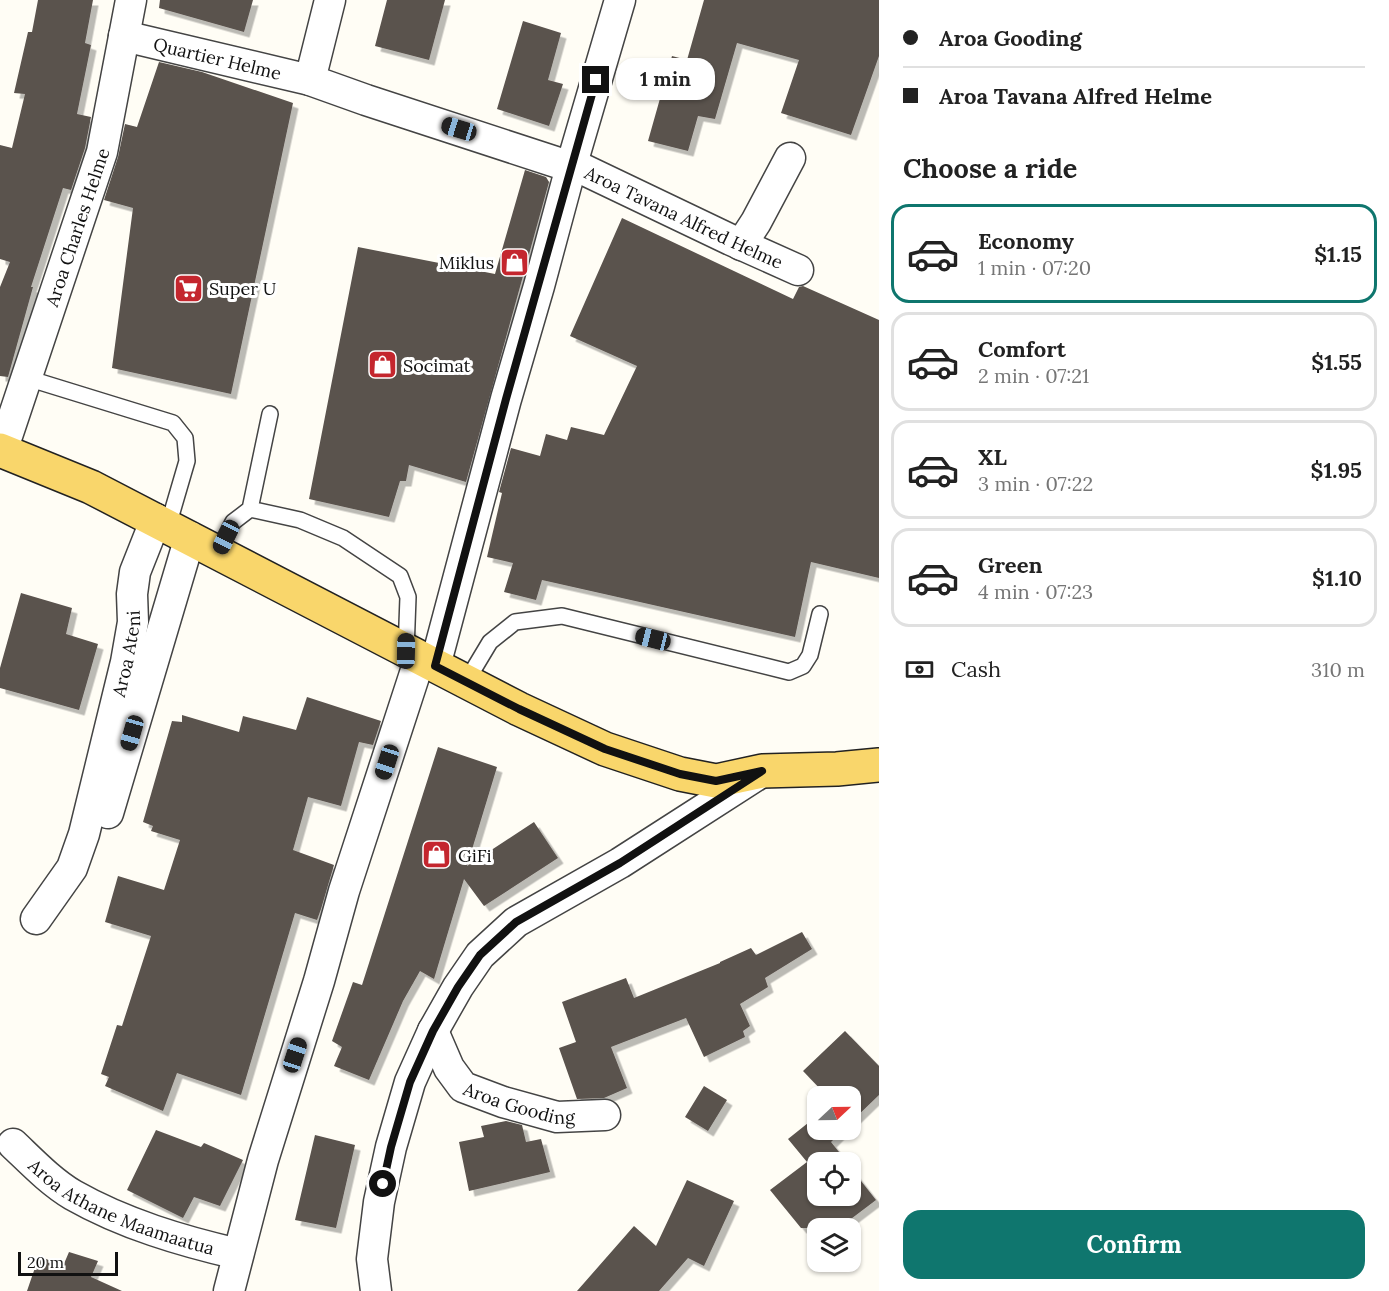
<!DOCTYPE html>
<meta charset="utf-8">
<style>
:root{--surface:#fff;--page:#f6f6f6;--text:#222;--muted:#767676;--line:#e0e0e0;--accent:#0f766e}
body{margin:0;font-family:Lora,serif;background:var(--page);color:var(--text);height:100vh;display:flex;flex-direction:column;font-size:22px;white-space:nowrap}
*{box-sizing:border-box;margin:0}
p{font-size:20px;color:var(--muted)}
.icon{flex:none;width:33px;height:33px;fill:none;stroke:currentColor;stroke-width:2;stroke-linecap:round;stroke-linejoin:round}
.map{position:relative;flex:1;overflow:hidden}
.side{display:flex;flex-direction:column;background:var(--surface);width:510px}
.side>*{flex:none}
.hud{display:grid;align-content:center;height:132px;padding:0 24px;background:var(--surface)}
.needle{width:39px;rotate:68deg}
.controls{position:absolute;left:807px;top:1086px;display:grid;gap:12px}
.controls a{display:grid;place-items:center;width:54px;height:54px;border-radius:12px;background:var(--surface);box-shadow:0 2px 4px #0004;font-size:30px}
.scale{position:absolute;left:18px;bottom:15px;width:100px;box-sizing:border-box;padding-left:6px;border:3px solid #111;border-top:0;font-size:16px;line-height:21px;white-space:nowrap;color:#111;-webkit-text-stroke:4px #fff;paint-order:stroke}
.end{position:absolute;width:27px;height:27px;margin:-14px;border:8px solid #111;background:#fff;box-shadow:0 0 0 3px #fff}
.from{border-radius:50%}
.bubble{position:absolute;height:42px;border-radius:18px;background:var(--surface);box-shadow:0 2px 4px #0004;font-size:20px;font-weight:700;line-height:42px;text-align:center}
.car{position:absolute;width:18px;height:36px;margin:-18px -9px;border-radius:8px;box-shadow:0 0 4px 2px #0007;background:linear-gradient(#222 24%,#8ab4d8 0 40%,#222 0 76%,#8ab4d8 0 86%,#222 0)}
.hud b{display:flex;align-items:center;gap:21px;height:57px;font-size:22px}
.hud b+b{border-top:2px solid var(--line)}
.hud i{width:15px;height:15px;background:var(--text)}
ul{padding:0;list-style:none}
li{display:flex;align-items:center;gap:18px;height:99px;margin:0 12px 9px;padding:0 12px;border:3px solid var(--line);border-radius:18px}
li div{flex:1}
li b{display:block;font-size:22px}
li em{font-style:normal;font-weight:700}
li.current{border-color:var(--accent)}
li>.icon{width:54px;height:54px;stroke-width:1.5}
h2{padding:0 24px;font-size:27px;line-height:72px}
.pay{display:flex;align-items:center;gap:15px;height:66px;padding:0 24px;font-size:22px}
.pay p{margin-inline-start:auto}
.button{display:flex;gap:12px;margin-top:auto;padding:12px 24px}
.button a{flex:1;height:69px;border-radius:18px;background:var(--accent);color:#fff;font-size:24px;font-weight:700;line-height:69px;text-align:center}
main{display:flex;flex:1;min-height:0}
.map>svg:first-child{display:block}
</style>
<main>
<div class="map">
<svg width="879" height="1291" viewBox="0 0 879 1291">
<defs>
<filter id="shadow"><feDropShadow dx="5.5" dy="5.5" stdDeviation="0" flood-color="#0004"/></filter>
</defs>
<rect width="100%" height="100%" fill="#fffdf5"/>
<path fill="#5a524d" filter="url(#shadow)" d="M 38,0 L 93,0 L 85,43 L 91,45 L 77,114 L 91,117 L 85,148 L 71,190 L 63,188 L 31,287 L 33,287 L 8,377 L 0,376 L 0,287 L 10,262 L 0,259 L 0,145 L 12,148 L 25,94 L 14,93 L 28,32 L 32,32 Z
M 160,0 L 253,0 L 244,32 L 159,8 Z
M 387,0 L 445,0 L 429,60 L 375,46 Z
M 704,0 L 879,0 L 879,56 L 851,135 L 781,113 L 799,60 L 737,43 L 715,119 L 698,116 L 688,151 L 648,141 L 672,56 L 687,60 Z
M 523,21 L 561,33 L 548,80 L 563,84 L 549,126 L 497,109 Z
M 159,62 L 202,72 L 293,103 L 231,394 L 112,368 L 133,208 L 104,200 L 118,157 L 125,124 L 137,127 Z
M 525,170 L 546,177 L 549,182 L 466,482 L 409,465 L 406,481 L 400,481 L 389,517 L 309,499 L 358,247 L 495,274 Z
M 622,218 L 793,299 L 799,287 L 803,286 L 879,320 L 879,578 L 811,562 L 795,637 L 542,580 L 536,600 L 504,592 L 513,563 L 487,557 L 502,493 L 499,492 L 511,448 L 540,456 L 546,434 L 567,440 L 571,427 L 604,435 L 637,366 L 570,336 Z
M 21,593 L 72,608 L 66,634 L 98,644 L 79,710 L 0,688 L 0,668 Z
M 307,697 L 381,721 L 373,745 L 359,742 L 341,806 L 308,797 L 293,850 L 334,865 L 321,909 L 317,920 L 295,913 L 241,1095 L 177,1073 L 163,1111 L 105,1086 L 109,1077 L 101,1074 L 117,1025 L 122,1026 L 151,936 L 105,922 L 118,876 L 164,890 L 180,840 L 151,831 L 153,826 L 143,822 L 172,721 L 182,722 L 182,715 L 239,732 L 243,716 L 296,730 Z
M 438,747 L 497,767 L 467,866 L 534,822 L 558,858 L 484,906 L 464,879 L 434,979 L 420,971 L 403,1001 L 369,1080 L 334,1066 L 342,1047 L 332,1041 L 353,982 L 362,985 Z
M 802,932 L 812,949 L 765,978 L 768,987 L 740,1004 L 750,1026 L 743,1031 L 745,1037 L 704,1057 L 686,1018 L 611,1047 L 627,1088 L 604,1098 L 577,1099 L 559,1048 L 576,1042 L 562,1002 L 626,978 L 634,998 L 720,963 L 720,962 L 751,948 L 756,955 Z
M 845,1031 L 879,1066 L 879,1095 L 850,1123 L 850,1096 L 827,1096 L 803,1071 Z
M 704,1086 L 727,1100 L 708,1131 L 685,1117 Z
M 818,1115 L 818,1130 L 843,1130 L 831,1142 L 847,1162 L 818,1162 L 818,1196 L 850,1196 L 850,1167 L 876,1200 L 839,1228 L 801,1228 L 770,1190 L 807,1162 L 788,1139 Z
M 506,1121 L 522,1125 L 526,1142 L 541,1139 L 550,1172 L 469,1191 L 459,1142 L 484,1137 L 481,1126 Z
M 156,1130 L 201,1147 L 204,1143 L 243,1160 L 220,1206 L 194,1197 L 183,1218 L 127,1190 Z
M 315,1135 L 355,1145 L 336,1228 L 295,1220 Z
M 687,1180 L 734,1201 L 704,1266 L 688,1258 L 659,1291 L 577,1291 L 634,1226 L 656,1246 Z
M 69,1252 L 98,1261 L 91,1277 L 122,1291 L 27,1291 L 39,1256 L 63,1266 Z"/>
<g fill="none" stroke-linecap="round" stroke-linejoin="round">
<defs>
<path id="service" d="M 27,378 L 173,423 L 185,438 L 187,461 L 168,526
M 250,509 L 270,414
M 218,552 L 233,522 L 250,509 L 300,520 L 343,538 L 400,576 L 408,597 L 406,651
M 466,682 L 490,642 L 515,622 L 562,616 L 789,672 L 803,666 L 810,655 L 820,614"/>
<g id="minor">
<path d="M 330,0 L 310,80 L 366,100 L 571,167"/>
<path id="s1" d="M 124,36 L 310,80"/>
<path id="s2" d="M 572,164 L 731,240 L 798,270"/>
<path d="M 741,245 L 756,222 L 790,158"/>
<path id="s3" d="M 2,451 L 102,152 L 131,0"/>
<path d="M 435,666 L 506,399 L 539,286 L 571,167 L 620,0"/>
<path d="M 108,813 L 190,537"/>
<path id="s4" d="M 36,919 L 72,868 L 84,834 L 126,662 L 133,622 L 132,594 L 135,572 L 156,519"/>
<path id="s5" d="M 433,1031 L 449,1068 L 463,1087 L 503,1102 L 557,1117 L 605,1115"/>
<path id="s6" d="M 13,1144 C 32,1162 51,1182 73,1195 C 124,1224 182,1241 238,1254"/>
<path d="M 229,1291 L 263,1160 L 319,981 L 344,891 L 420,658"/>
<path d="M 376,1291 L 372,1259 L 379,1202 L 391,1147 L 410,1082 L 433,1031 L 458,987 L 480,955 L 516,922 L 620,863 L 757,775"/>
</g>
<path id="primary" d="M 0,450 L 91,487 L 519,709 L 605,749 L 680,774 L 716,781 L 762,771 L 837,769 L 879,765"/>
</defs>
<use href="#service" stroke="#444" stroke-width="18"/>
<use href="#minor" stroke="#444" stroke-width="33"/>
<use href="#primary" stroke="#222" stroke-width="36"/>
<use href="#service" stroke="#fff" stroke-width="15"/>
<use href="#minor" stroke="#fff" stroke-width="30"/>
<use href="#primary" stroke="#f9d66b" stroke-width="33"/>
</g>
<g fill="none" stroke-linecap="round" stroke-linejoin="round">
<path stroke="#111" stroke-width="8" d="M 383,1184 L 391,1147 L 410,1082 L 433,1031 L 458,987 L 480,955 L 516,922 L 620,863 L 762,771 L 716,781 L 680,774 L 605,749 L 519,709 L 435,666 L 506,399 L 596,80"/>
</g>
<defs>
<symbol id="shop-square" viewBox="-11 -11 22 22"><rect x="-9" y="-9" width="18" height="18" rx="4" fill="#c4262e" stroke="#fff"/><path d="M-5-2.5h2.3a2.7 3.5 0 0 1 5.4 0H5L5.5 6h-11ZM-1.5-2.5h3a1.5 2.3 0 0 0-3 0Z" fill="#fff"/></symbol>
<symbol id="supermarket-square" viewBox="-11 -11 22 22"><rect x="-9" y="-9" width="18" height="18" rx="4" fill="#c4262e" stroke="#fff"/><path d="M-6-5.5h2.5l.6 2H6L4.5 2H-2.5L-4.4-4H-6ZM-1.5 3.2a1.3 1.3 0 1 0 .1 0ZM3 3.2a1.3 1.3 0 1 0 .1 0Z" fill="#fff"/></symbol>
</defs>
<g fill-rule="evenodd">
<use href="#shop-square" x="498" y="246" width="33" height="33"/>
<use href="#supermarket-square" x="172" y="272" width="33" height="33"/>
<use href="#shop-square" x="366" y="348" width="33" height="33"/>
<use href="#shop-square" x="420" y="838" width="33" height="33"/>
</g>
<g text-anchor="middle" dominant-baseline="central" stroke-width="6" stroke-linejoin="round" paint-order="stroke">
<g font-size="18" fill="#111" stroke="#fff">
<text stroke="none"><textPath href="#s1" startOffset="96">Quartier Helme</textPath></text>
<text stroke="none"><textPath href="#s2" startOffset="124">Aroa Tavana Alfred Helme</textPath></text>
<text stroke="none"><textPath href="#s3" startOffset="236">Aroa Charles Helme</textPath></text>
<text stroke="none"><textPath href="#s4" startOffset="284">Aroa Ateni</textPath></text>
<text stroke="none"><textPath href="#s5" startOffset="123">Aroa Gooding</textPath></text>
<text stroke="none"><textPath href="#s6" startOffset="128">Aroa Athane Maamaatua</textPath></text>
</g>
<g font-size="18" fill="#111" stroke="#fff" text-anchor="start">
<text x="494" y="262" text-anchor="end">Miklus</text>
<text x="209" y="288">Super U</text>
<text x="403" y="365">Socimat</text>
<text x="458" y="855">GiFi</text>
</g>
</g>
</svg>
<div class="controls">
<a><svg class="needle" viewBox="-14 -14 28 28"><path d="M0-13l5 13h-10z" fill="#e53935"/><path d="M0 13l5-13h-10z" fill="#767676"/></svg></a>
<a><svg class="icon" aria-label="locate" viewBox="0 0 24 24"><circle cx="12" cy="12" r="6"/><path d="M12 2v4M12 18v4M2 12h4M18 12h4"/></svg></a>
<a><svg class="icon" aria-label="layers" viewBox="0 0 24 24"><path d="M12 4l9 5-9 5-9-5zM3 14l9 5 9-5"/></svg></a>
</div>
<div class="scale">20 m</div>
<i class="end from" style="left:383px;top:1184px"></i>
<i class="end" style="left:596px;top:80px"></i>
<div class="bubble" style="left:616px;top:58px;width:99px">1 min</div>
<i class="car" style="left:459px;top:129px;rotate:287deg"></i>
<i class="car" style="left:226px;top:537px;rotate:206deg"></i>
<i class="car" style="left:653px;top:639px;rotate:284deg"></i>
<i class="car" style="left:406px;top:651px;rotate:1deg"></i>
<i class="car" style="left:132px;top:733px;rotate:196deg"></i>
<i class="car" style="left:387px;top:762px;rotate:198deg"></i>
<i class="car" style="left:295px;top:1055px;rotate:18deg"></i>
</div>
<section class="side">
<div class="hud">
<b><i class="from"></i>Aroa Gooding</b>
<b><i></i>Aroa Tavana Alfred Helme</b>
</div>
<h2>Choose a ride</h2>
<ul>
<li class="current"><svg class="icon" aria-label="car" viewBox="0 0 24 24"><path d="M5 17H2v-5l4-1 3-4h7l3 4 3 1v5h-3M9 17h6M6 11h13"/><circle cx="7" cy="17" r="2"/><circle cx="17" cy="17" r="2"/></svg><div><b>Economy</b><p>1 min · 07:20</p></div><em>$1.15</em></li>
<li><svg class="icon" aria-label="car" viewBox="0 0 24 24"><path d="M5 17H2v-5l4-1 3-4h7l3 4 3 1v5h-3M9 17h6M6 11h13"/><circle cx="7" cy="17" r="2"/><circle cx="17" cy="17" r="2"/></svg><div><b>Comfort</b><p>2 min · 07:21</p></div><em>$1.55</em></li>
<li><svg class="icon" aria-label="car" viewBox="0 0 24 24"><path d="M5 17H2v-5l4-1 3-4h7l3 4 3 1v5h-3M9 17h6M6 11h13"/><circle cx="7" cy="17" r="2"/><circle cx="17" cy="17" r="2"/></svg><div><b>XL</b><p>3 min · 07:22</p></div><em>$1.95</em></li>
<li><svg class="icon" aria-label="car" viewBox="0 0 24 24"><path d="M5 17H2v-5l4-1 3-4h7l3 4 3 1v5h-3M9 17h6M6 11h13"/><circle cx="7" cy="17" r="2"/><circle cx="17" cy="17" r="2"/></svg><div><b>Green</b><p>4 min · 07:23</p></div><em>$1.10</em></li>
</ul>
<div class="pay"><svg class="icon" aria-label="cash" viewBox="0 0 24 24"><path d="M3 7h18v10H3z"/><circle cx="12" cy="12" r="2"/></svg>Cash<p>310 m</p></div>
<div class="button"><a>Confirm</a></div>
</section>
</main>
